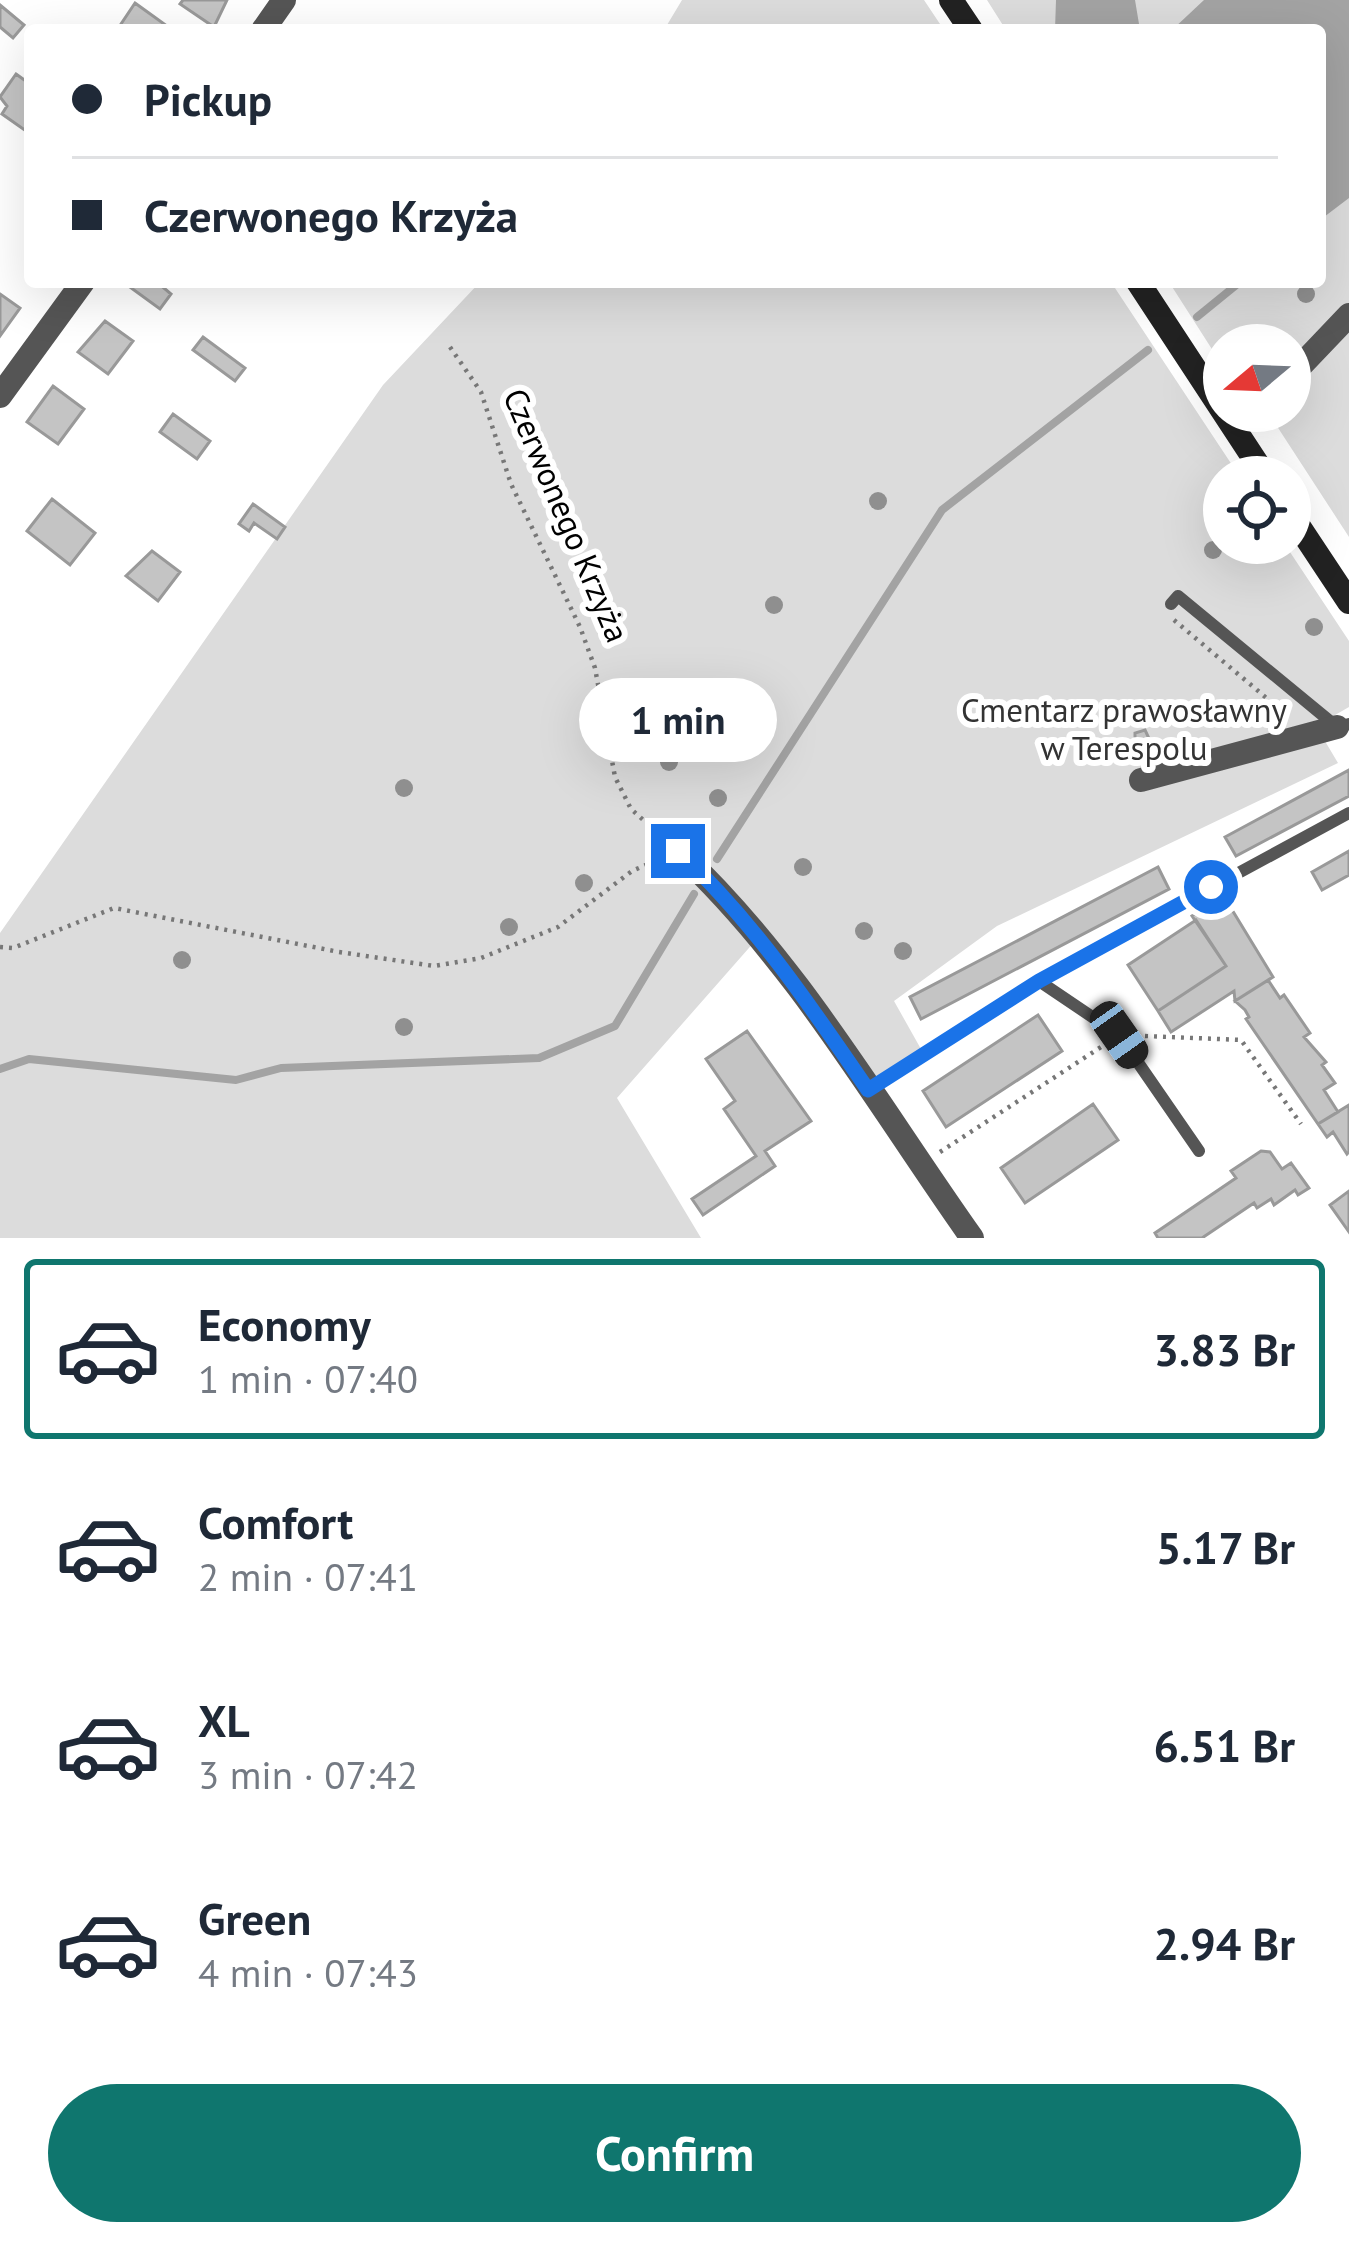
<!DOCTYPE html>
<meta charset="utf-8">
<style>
:root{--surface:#fff;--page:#f2f2f3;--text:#1f2937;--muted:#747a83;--line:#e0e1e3;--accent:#0f766e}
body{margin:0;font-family:"PT Sans",sans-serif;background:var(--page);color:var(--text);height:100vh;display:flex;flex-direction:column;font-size:45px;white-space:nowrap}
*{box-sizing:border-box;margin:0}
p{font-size:39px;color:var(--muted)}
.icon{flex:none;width:66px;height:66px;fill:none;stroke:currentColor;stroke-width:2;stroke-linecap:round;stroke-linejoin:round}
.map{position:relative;height:1238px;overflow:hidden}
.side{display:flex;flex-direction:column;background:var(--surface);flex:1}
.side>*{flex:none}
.guide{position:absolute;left:24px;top:24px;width:1302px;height:264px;border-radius:12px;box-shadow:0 12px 48px #0002;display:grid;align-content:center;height:264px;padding:0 48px;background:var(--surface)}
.needle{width:78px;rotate:251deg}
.tools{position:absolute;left:1203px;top:324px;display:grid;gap:24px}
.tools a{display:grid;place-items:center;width:108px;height:108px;border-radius:50%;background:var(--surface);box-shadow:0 12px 48px #0002;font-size:60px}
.end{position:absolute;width:54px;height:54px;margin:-27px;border:15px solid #1a73e8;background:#fff;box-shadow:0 0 0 6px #fff}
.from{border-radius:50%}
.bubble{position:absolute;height:84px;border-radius:42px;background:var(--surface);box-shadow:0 12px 48px #0002;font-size:39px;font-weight:700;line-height:84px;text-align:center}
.car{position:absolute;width:36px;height:72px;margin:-36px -18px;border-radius:15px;box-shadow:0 0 9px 3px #0007;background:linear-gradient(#222 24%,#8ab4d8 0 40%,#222 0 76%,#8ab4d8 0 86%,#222 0)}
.guide b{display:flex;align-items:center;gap:42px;height:114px;font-size:45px}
.guide b+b{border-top:3px solid var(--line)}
.guide i{width:30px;height:30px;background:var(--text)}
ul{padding:21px 0 0;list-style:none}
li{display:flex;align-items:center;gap:36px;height:180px;margin:0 24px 18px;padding:0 24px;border:6px solid transparent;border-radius:12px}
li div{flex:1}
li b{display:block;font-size:45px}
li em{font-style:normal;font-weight:700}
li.current{border-color:var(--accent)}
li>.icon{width:108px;height:108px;stroke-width:1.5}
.cta{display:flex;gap:24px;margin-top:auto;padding:24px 48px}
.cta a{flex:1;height:138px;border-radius:72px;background:var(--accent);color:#fff;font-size:48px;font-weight:700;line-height:138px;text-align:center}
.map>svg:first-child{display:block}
</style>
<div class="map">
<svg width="1349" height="1238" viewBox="0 0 1349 1238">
<rect width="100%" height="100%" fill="#fff"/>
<path fill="#dcdcdc" d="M 682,0 L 924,0 L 944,30 L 664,30 Z
M 987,0 L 1349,0 L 1349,537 L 1267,411 L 1290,411 L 1290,345 L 1224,345 L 1224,368 L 1169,282 L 1320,282 L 1320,30 L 1006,30 Z
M 480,282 L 1111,282 L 1240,477 L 1224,477 L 1224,543 L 1284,543 L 1349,641 L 1349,707 L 1316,726 L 1338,763 L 997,926 L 894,1001 L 926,1058 L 877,1085 L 763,932 L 617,1098 L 701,1238 L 0,1238 L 0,933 L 383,385 Z"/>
<path fill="#a3a3a3" d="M 1056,0 L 1135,0 L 1140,30 L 1055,30 Z
M 1204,0 L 1349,0 L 1349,198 L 1320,220 L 1320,30 L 1172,30 Z"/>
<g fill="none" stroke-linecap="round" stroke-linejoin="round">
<path stroke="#a3a3a3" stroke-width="8" d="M 1197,317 L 1240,282
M 717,859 L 942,510 L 1148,350
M 0,1069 L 29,1059 L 236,1080 L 281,1068 L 539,1058 L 615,1026 L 694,894"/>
</g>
<path fill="#c4c4c4" stroke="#999" stroke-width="3" d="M 183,0 L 227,0 L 214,27 L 180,4 Z
M 135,3 L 167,26 L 164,30 L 117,30 Z
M 0,5 L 24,25 L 13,38 L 0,27 Z
M 16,74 L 30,84 L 30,125 L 26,131 L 2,114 L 7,106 L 0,97 Z
M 123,282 L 157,282 L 171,294 L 160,309 Z
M 0,294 L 20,308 L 0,336 Z
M 105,321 L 133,341 L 108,374 L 78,352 Z
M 203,337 L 245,368 L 235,381 L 193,350 Z
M 53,386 L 84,409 L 58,444 L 27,422 Z
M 173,414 L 210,441 L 197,459 L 160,432 Z
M 52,499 L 95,533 L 70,565 L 27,531 Z
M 253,504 L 285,527 L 277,539 L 254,523 L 249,531 L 239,524 Z
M 152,551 L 180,572 L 158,601 L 126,576 Z
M 1145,730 L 1160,762 L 1156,763 L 1157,767 L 1145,768 L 1135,744 L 1135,733 Z
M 1349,770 L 1349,796 L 1236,856 L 1225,837 Z
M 1349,851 L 1349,875 L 1322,890 L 1312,872 Z
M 1158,867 L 1169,889 L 921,1019 L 910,997 Z
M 1223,895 L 1273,977 L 1235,1001 L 1234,991 L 1171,1032 L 1158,1011 L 1226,966 L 1192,916 Z
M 1196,920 L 1226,966 L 1158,1011 L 1128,965 Z
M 1268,980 L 1280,998 L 1284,995 L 1310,1033 L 1304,1037 L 1326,1062 L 1322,1065 L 1335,1083 L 1324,1090 L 1338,1112 L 1318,1124 L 1246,1019 L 1249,1017 L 1245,1010 L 1235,1001 Z
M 1038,1015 L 1062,1051 L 946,1127 L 923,1091 Z
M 747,1031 L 811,1121 L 765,1151 L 775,1166 L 703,1215 L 692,1199 L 756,1156 L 724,1109 L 735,1101 L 706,1059 Z
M 1093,1104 L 1118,1140 L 1025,1203 L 1001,1168 Z
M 1349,1105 L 1349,1152 L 1347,1154 L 1333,1132 L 1327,1137 L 1318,1124 Z
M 1261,1151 L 1270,1152 L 1282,1169 L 1291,1163 L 1309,1188 L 1298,1195 L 1295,1190 L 1274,1205 L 1271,1199 L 1257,1208 L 1254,1203 L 1202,1238 L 1158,1238 L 1155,1233 L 1236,1178 L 1231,1171 Z
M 1349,1191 L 1349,1232 L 1330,1205 Z"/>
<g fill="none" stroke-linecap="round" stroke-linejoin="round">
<path stroke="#777" stroke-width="4.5" stroke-dasharray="3 6" stroke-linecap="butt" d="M 450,347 L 481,392 L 511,484 L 580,627 L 595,668 L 615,777 L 631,809 L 661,836
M 1174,620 L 1289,717
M 0,947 L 13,948 L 114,908 L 339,952 L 434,966 L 481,958 L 558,927 L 632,871 L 655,861
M 1145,1036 L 1241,1040 L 1301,1124
M 940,1152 L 1101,1047"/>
<path stroke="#555" stroke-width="12" d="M 1171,604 L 1178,596 L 1337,727 L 1349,724
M 1039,981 L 1119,1035 L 1199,1151
M 868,1090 L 1039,981 L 1349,813"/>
<path stroke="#555" stroke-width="24" d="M 263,30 L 284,0
M 1290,377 L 1349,315
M 0,396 L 83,282
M 1141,780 L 1337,727
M 678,851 C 796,961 879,1107 972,1238"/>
<path stroke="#222" stroke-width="24" d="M 951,0 L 971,30
M 1138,282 L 1266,477
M 1290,513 L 1349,602"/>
</g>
<g fill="#8f8f8f">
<circle cx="1306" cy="294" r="9"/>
<circle cx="878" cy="501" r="9"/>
<circle cx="1213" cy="550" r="9"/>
<circle cx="774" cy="605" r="9"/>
<circle cx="1314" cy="627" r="9"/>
<circle cx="669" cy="762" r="9"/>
<circle cx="404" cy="788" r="9"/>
<circle cx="718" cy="798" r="9"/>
<circle cx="803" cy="867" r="9"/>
<circle cx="584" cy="883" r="9"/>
<circle cx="509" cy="927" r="9"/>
<circle cx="864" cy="931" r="9"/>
<circle cx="903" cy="951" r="9"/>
<circle cx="182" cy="960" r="9"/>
<circle cx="404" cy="1027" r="9"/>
</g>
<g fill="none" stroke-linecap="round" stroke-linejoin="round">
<path stroke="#1a73e8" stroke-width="15" d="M 678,851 C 753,921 810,1005 868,1090 L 1039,981 L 1211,887"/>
</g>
<g text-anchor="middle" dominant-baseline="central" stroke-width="12" stroke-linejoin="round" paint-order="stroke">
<g font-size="33" fill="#000" stroke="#fff">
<text transform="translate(567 515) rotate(67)">Czerwonego Krzyża</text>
</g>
<g font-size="33" fill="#333" stroke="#fff">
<text x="1124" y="709">Cmentarz prawosławny<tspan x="1124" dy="38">w Terespolu</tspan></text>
</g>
</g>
</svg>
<div class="tools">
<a><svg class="needle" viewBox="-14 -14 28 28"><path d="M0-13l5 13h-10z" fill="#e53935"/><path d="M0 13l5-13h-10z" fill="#747a83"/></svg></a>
<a><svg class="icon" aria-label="locate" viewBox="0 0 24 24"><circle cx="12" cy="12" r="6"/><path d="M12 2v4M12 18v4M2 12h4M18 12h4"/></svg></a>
</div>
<i class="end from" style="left:1211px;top:887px"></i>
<i class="end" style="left:678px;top:851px"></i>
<div class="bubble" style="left:579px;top:678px;width:198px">1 min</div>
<i class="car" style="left:1119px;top:1035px;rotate:145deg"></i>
<div class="guide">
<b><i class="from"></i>Pickup</b>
<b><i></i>Czerwonego Krzyża</b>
</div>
</div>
<section class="side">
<ul>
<li class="current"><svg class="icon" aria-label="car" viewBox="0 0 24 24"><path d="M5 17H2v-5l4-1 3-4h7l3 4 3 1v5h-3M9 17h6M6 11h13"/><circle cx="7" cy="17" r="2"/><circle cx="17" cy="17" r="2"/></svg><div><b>Economy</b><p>1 min · 07:40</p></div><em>3.83 Br</em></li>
<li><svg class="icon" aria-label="car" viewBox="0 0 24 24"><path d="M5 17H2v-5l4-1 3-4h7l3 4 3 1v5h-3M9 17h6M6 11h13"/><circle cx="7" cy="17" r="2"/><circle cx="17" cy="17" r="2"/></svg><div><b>Comfort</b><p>2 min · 07:41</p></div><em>5.17 Br</em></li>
<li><svg class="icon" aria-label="car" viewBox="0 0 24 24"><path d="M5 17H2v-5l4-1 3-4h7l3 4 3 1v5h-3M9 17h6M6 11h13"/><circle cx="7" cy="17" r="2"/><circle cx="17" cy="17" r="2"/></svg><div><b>XL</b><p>3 min · 07:42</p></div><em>6.51 Br</em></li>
<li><svg class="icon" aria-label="car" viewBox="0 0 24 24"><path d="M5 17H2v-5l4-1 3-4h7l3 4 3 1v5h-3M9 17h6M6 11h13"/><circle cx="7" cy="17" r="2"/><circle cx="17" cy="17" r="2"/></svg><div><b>Green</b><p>4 min · 07:43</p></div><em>2.94 Br</em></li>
</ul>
<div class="cta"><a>Confirm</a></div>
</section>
